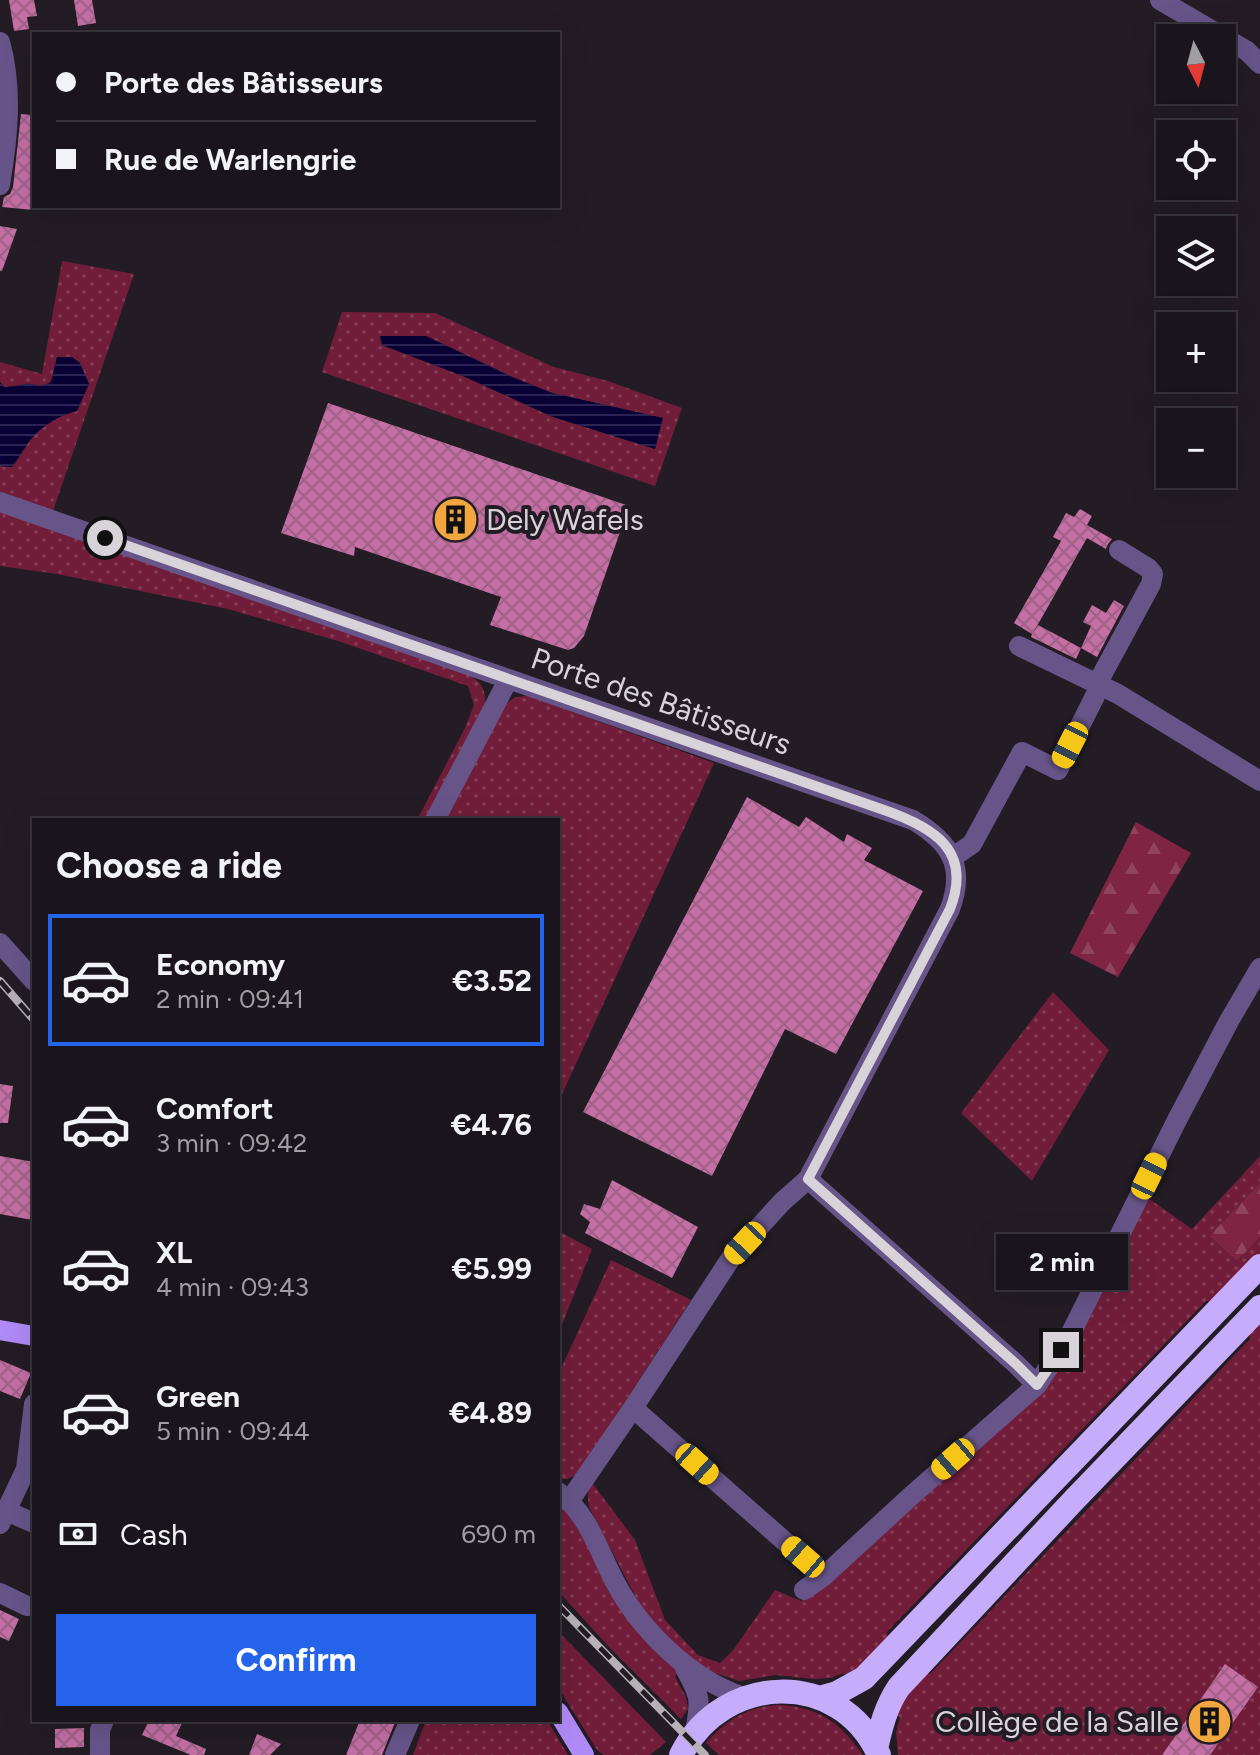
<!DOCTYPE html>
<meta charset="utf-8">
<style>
:root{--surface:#1a151c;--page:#272229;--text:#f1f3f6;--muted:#9f9fa3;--line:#38343b;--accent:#2563eb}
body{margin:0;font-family:Figtree,sans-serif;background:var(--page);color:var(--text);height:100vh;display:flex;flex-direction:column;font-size:30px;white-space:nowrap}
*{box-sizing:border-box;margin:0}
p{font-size:26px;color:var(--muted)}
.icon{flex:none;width:44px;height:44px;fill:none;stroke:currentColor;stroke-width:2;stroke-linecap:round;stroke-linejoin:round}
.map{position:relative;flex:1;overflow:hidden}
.details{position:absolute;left:32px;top:818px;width:528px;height:904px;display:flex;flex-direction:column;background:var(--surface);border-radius:0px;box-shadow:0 8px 32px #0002,0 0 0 2px var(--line)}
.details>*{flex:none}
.hud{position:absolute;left:32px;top:32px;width:528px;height:176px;border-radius:0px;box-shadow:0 8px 32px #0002,0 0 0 2px var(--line);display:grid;align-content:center;height:176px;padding:0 24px;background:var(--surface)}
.needle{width:52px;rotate:174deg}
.buttons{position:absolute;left:1156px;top:24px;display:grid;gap:16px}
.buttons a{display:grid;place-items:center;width:80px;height:80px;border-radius:0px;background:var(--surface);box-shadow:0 8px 32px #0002,0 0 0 2px var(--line);font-size:40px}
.end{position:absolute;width:36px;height:36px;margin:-18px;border:10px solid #d8d3d9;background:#111;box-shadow:0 0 0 4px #111}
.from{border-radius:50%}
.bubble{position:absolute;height:56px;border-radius:0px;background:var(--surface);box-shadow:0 8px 32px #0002,0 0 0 2px var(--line);font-size:26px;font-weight:700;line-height:56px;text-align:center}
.car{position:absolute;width:24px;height:48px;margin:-24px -12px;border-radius:10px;box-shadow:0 0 6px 2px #0007;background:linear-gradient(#f5c518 24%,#345 0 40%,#f5c518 0 76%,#345 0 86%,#f5c518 0)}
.hud b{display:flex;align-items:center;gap:28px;height:76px;font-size:30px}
.hud b+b{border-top:2px solid var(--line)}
.hud i{width:20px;height:20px;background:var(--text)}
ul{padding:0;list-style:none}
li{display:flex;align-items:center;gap:24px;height:132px;margin:0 16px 12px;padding:0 8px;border:4px solid transparent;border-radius:0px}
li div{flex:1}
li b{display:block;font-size:30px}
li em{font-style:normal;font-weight:700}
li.selected{border-color:var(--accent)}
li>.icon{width:72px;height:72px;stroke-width:1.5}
h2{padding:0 24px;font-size:36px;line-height:96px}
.pay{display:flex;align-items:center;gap:20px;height:88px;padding:0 24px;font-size:30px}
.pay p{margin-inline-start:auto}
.cta{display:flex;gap:16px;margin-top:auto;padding:16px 24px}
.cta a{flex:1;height:92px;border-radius:0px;background:var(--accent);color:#fff;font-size:32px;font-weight:700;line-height:92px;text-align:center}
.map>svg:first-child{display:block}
</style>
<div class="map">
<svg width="1260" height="1755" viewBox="0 0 1260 1755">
<defs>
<pattern id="grass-dots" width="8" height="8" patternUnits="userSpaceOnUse" patternTransform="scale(2)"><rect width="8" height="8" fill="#711d39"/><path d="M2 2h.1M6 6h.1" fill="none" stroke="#843d55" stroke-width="1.8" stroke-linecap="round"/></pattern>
<pattern id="forest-firs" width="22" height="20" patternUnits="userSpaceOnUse" patternTransform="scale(2)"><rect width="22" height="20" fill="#7f2442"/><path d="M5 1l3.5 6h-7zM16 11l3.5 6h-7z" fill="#90435d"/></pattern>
<pattern id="water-rules" width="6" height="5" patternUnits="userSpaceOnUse" patternTransform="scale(2)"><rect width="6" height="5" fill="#080035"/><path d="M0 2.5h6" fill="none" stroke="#2b2452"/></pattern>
<pattern id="building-cross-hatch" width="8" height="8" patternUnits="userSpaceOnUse" patternTransform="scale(2)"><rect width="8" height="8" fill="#c56fa5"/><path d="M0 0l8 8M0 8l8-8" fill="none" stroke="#9d6187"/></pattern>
</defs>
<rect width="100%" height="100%" fill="#231c25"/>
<path fill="url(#grass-dots)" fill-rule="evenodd" d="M 62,261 L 134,274 L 53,511 L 0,494 L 0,466 L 12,467 C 19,458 24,447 31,439 C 42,426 61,414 77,411 L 89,384 L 84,374 L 72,357 L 57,357 L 51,382 L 46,386 L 4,387 L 0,382 L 0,362 L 42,374 Z
M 342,312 L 435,313 L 554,367 L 608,381 L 682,408 L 655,486 L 322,372 ZM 380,336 L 426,336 L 512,377 L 552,393 L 662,418 L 655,449 L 553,417 L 463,376 L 382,345 Z
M 0,512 L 460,671 C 479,681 486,683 485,706 L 425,820 L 417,820 L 465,728 L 474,705 L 468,686 L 341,642 L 228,609 L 57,574 L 0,566 Z
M 528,696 L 714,763 L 558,1103 L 558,820 L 445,820 L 506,704 L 515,697 Z
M 1053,992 L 1109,1050 L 1032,1181 L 961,1113 Z
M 1260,1156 L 1260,1183 L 1209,1236 L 1237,1261 L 1260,1237 L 1260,1253 L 1215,1301 L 1206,1301 L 887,1632 L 888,1640 L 848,1677 L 844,1673 L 831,1678 L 814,1679 L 776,1675 L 739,1681 L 712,1672 L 708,1674 L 665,1636 L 645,1615 L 589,1507 C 588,1498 586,1491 593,1484 L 635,1540 L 665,1620 L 698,1655 L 720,1663 L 734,1649 L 775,1590 L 801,1601 L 1024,1408 L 1148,1198 L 1192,1229 Z
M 558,1231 L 592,1249 L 558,1335 Z
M 611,1260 L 691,1300 L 578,1474 L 567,1479 L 558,1479 L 558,1375 Z
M 1260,1321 L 1260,1755 L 898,1755 L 896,1732 L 900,1717 L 896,1715 L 897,1709 L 923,1675 L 931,1673 L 1250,1339 L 1249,1333 Z
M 558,1503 L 564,1508 L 678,1671 L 675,1677 L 686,1697 L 688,1709 L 681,1719 L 610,1648 L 558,1591 Z
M 558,1631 L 666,1742 L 650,1755 L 604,1755 L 597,1750 L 558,1687 Z
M 778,1705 C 819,1707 840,1722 863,1755 L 719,1755 L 706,1743 C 726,1720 747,1707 778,1705 Z
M 426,1720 L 547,1720 L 568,1755 L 413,1755 Z"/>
<path fill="url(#forest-firs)" d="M 1136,822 L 1191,853 L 1118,977 L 1070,953 Z
M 1260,1183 L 1260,1237 L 1237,1261 L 1209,1236 Z"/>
<path fill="url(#water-rules)" d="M 380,336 L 426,336 L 512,377 L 552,393 L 663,418 L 655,449 L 553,417 L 463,376 L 382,345 Z
M 57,357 L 72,357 L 80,363 L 89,384 L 77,411 C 61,414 42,426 31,439 C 24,448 19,458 12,467 L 0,466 L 0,382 L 4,387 C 12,387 17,385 25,384 C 36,382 39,389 51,382 Z"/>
<path fill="url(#building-cross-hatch)" d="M 9,0 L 34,0 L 37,16 L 27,17 L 29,29 L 14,31 Z
M 74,0 L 92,0 L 96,23 L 78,26 Z
M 21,114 L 32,115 L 31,127 L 34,127 L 34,210 L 2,207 L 4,197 L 10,194 L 13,187 Z
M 0,226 L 17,229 L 2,271 L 0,271 Z
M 328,403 L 629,506 L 584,636 L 574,648 L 568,650 L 490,625 L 501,597 L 355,547 L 354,556 L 281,533 Z
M 1080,509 L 1092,516 L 1087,525 L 1112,539 L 1108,544 L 1106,549 L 1087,538 L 1033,633 L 1038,625 L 1081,648 L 1076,659 L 1031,637 L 1032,634 L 1014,623 L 1061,541 L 1053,537 L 1066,513 L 1074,517 Z
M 1114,600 L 1124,606 L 1097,657 L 1081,648 L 1091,626 L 1083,622 L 1092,605 L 1106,613 Z
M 747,797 L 799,827 L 806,817 L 844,842 L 847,834 L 872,848 L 864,860 L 923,891 L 836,1054 L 785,1029 L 712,1176 L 583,1112 Z
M 0,1084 L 13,1086 L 8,1123 L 0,1123 Z
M 0,1156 L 34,1162 L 32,1220 L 0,1214 Z
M 612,1180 L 698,1227 L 672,1278 L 585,1233 L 590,1222 L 580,1214 L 584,1204 L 600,1209 Z
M 0,1360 L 31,1373 L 20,1399 L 0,1391 Z
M 0,1610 L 19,1619 L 9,1641 L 0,1637 Z
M 1225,1664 L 1258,1687 L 1210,1755 L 1162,1755 Z
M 149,1720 L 175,1720 L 182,1723 L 176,1736 L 206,1749 L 204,1755 L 191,1755 L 142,1735 Z
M 360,1720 L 396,1720 L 382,1755 L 346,1755 Z
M 84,1728 L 84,1747 L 55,1748 L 55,1729 Z
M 257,1734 L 281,1744 L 270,1755 L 249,1755 Z"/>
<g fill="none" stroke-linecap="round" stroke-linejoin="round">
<path stroke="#67558a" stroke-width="20" d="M 1160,0 L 1247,51 L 1260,64
M 0,42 C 13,88 8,138 0,185
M 0,502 L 913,820 C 950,842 966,866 950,909 L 808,1179 L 782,1202 L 731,1258 L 633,1408 L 570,1500
M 1019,646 L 1118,694 L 1260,781
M 1097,684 L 1151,584 L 1153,574 L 1148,568 L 1119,550
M 435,820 L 508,680
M 953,857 L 972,844 L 1022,752 L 1058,770 L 1095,696
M 0,943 L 34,981
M 808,1179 L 1016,1364 L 1037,1385
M 633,1408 L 824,1576
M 558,1492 C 587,1512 598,1549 614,1580 C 639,1629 691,1680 744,1697
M 6,1511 L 34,1523
M 0,1524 L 26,1469 L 34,1404
M 804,1590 L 824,1576 L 911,1496 L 1037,1385 L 1071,1333 L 1177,1120 L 1229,1021 L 1260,968
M 0,1593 L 27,1606
M 685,1668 C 701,1698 701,1699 695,1732
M 100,1755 L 100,1730 L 104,1720
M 395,1755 L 410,1720"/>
<path stroke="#b08af7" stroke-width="20" d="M 0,1330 L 34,1336
M 558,1712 L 584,1755"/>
<path stroke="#c6adfc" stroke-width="24" d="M 819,1698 L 837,1693 L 864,1678 L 1260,1266
M 876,1749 C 881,1726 886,1706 899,1687 L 1074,1500 L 1260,1307
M 681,1755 C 722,1673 840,1668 879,1755"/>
<defs>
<path id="rail" d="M 0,981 L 34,1020
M 558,1605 L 705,1755"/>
</defs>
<use href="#rail" stroke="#b6b1b7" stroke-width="8"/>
<use href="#rail" stroke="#231c25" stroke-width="5" stroke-dasharray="15" stroke-linecap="butt"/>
</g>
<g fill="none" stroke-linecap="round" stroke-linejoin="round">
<path stroke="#d8d3d9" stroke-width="10" d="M 105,538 L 884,810 C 933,827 973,850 950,909 L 808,1179 L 1016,1364 L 1037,1385 L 1061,1350"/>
</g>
<defs>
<symbol id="building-disc" viewBox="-11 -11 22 22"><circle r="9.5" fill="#f1a63f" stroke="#231c25"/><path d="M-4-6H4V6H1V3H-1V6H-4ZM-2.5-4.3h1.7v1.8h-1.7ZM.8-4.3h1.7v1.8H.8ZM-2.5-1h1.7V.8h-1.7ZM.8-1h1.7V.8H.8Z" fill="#111"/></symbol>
</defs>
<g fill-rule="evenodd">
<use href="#building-disc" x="430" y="494" width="51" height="51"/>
<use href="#building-disc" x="1184" y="1696" width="51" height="51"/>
</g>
<g text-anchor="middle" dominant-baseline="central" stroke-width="8" stroke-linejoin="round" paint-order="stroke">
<g font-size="30" fill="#d8d3d9" stroke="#231c25" text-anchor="start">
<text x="486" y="519">Dely Wafels</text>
<text x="1179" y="1721" text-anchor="end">Collège de la Salle</text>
</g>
<g font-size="30" fill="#d8d3d9" stroke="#231c25">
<text transform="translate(661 701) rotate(19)">Porte des Bâtisseurs</text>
</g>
</g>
</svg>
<div class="buttons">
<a><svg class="needle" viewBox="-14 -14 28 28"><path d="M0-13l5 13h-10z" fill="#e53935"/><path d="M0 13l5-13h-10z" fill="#9f9fa3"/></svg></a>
<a><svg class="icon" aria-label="locate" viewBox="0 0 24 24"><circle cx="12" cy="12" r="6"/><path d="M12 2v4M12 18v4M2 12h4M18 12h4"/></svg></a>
<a><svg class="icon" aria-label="layers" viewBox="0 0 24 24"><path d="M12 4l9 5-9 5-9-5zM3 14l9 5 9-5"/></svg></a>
<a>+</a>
<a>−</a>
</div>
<i class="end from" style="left:105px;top:538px"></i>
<i class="end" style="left:1061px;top:1350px"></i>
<div class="bubble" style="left:996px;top:1234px;width:132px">2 min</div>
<i class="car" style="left:1070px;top:745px;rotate:207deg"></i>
<i class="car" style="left:1149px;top:1176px;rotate:26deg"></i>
<i class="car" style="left:745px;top:1243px;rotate:223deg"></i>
<i class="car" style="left:953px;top:1459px;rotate:229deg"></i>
<i class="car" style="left:697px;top:1464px;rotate:132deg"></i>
<i class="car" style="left:803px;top:1557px;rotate:311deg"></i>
<div class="hud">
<b><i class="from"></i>Porte des Bâtisseurs</b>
<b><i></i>Rue de Warlengrie</b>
</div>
<section class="details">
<h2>Choose a ride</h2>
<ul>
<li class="selected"><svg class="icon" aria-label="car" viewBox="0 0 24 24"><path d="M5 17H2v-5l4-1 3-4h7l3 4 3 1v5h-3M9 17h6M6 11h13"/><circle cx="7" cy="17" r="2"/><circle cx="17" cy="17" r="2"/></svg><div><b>Economy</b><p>2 min · 09:41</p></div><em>€3.52</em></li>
<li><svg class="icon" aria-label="car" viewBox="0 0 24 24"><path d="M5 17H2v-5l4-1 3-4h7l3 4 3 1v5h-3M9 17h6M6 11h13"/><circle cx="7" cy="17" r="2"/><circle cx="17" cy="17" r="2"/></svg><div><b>Comfort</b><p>3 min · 09:42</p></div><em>€4.76</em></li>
<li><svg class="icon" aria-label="car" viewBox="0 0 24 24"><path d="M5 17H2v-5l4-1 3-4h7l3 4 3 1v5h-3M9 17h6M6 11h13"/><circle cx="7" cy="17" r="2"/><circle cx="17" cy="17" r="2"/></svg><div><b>XL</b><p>4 min · 09:43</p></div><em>€5.99</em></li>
<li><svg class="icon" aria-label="car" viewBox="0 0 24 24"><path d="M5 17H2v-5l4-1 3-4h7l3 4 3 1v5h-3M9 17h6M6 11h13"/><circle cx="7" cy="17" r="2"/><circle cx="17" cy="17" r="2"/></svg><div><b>Green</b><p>5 min · 09:44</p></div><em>€4.89</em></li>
</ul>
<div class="pay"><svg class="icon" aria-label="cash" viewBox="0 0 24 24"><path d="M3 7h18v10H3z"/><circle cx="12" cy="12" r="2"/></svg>Cash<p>690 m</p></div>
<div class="cta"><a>Confirm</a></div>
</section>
</div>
